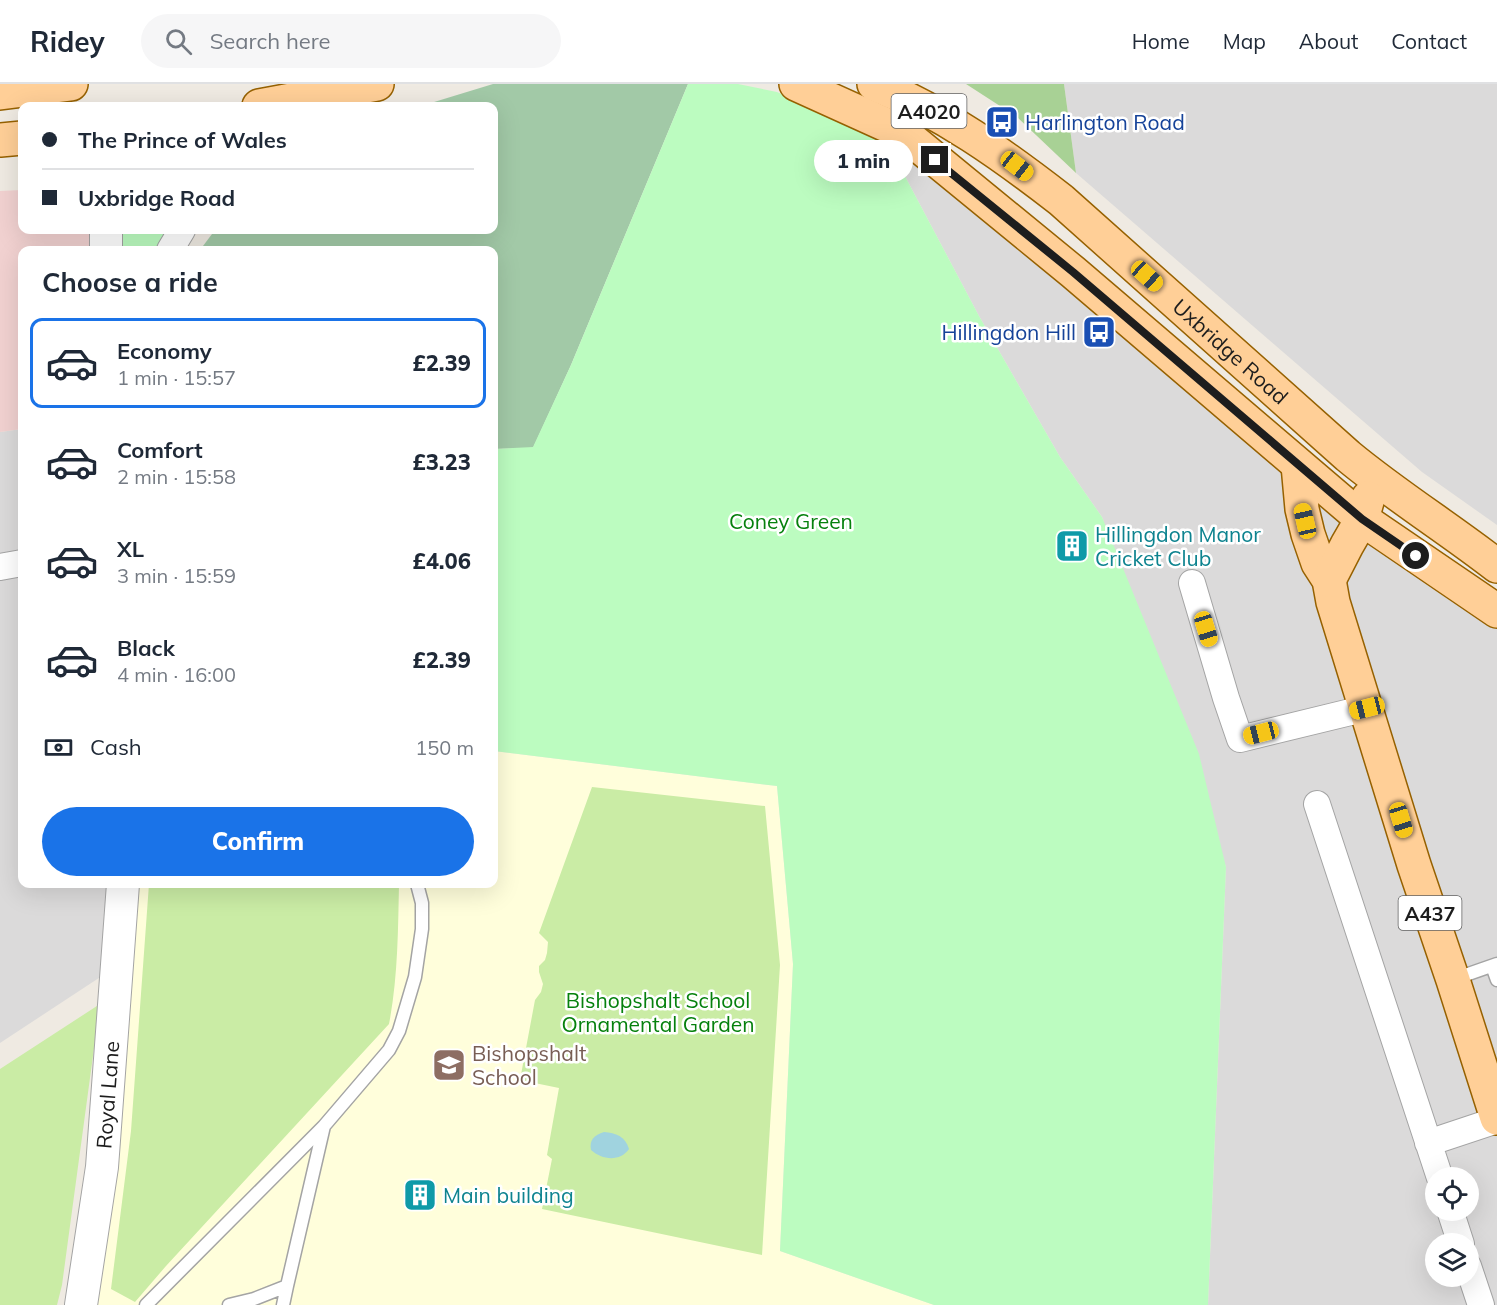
<!DOCTYPE html>
<meta charset="utf-8">
<style>
:root{--surface:#fff;--page:#f6f6f7;--text:#1f2937;--muted:#747a83;--line:#e0e1e3;--accent:#1a73e8}
body{margin:0;font-family:Mulish,sans-serif;background:var(--page);color:var(--text);height:100vh;display:flex;flex-direction:column;font-size:22px;white-space:nowrap}
*{box-sizing:border-box;margin:0}
p{font-size:20px;color:var(--muted)}
.icon{flex:none;width:33px;height:33px;fill:none;stroke:currentColor;stroke-width:2;stroke-linecap:round;stroke-linejoin:round}
.map{position:relative;flex:1;overflow:hidden}
.panel{position:absolute;left:18px;top:162px;width:480px;height:642px;display:flex;flex-direction:column;background:var(--surface);border-radius:12px;box-shadow:0 6px 24px #0002}
.panel>*{flex:none}
.top-card{position:absolute;left:18px;top:18px;width:480px;height:132px;border-radius:12px;box-shadow:0 6px 24px #0002;display:grid;align-content:center;height:132px;padding:0 24px;background:var(--surface)}
.buttons{position:absolute;left:1425px;top:1083px;display:grid;gap:12px}
.buttons a{display:grid;place-items:center;width:54px;height:54px;border-radius:50%;background:var(--surface);box-shadow:0 6px 24px #0002;font-size:30px}
.end{position:absolute;width:27px;height:27px;margin:-14px;border:8px solid #1d1d1d;background:#fff;box-shadow:0 0 0 3px #fff}
.from{border-radius:50%}
.bubble{position:absolute;height:42px;border-radius:21px;background:var(--surface);box-shadow:0 6px 24px #0002;font-size:20px;font-weight:800;line-height:42px;text-align:center}
.car{position:absolute;width:18px;height:36px;margin:-18px -9px;border-radius:8px;box-shadow:0 0 4px 2px #0007;background:linear-gradient(#f5c518 24%,#345 0 40%,#f5c518 0 76%,#345 0 86%,#f5c518 0)}
.top-card b{display:flex;align-items:center;gap:21px;height:57px;font-size:22px}
.top-card b+b{border-top:2px solid var(--line)}
.top-card i{width:15px;height:15px;background:var(--text)}
ul{padding:0;list-style:none}
li{display:flex;align-items:center;gap:18px;height:90px;margin:0 12px 9px;padding:0 12px;border:3px solid transparent;border-radius:12px}
li div{flex:1}
li b{display:block;font-size:22px}
li em{font-style:normal;font-weight:800}
li.selected{border-color:var(--accent)}
li>.icon{width:54px;height:54px;stroke-width:1.5}
h2{padding:0 24px;font-size:27px;line-height:72px}
.pay{display:flex;align-items:center;gap:15px;height:66px;padding:0 24px;font-size:22px}
.pay p{margin-inline-start:auto}
.cta{display:flex;gap:12px;margin-top:auto;padding:12px 24px}
.cta a{flex:1;height:69px;border-radius:36px;background:var(--accent);color:#fff;font-size:24px;font-weight:800;line-height:69px;text-align:center}
header{display:flex;align-items:center;gap:36px;box-sizing:border-box;height:84px;padding:0 30px;background:var(--surface);border-bottom:2px solid var(--line)}
header strong{font-size:28px}
nav{display:flex;gap:33px;margin-inline-start:auto;font-size:21px}
.search{width:420px;height:54px;background:var(--page);display:flex;align-items:center;gap:15px;box-sizing:border-box;padding:0 21px;border-radius:33px;color:var(--muted);font-size:22px}
.map>svg:first-child{display:block}
</style>
<header>
<strong>Ridey</strong>
<div class="search"><svg class="icon" aria-label="search" viewBox="0 0 24 24"><circle cx="10" cy="10" r="6"/><path d="M15 15l6 6"/></svg>Search here</div>
<nav><a>Home</a><a>Map</a><a>About</a><a>Contact</a></nav>
</header>
<div class="map">
<svg width="1497" height="1221" viewBox="0 0 1497 1221">
<rect width="100%" height="100%" fill="#efeae2"/>
<path fill="#dbdada" fill-rule="evenodd" d="M 1064,0 L 1497,0 L 1497,441 L 1422,388 L 1076,89 Z
M 889,62 L 1036,158 L 1497,532 L 1497,1221 L 1208,1221 L 1226,783 L 1102,433 L 1060,373 L 979,232 ZM 1436,1094 L 1468,1094 L 1468,1126 L 1436,1126 ZM 1436,1160 L 1468,1160 L 1468,1192 L 1436,1192 Z
M 22,345 L 22,800 L 118,800 L 108,888 L 0,959 L 0,348 Z"/>
<path fill="#f1d1d0" d="M 22,106 L 22,146 L 89,146 L 90,166 L 22,166 L 22,345 L 0,348 L 0,107 Z"/>
<path fill="#fffedb" d="M 494,667 L 777,702 L 793,880 L 780,1167 L 934,1221 L 81,1221 L 123,800 L 494,800 Z"/>
<path fill="#caeca5" d="M 592,703 L 765,722 L 780,881 L 762,1171 L 542,1125 L 552,1075 L 547,1071 L 559,1004 L 520,996 L 535,916 L 541,908 L 543,900 L 539,888 L 539,882 L 545,876 L 547,869 L 548,858 L 539,849 Z
M 149,800 L 399,800 C 398,847 398,894 389,940 L 166,1182 L 135,1218 L 111,1205 L 131,1047 Z
M 100,920 L 62,1201 L 57,1221 L 0,1221 L 0,985 Z"/>
<path fill="#a8d195" d="M 966,0 L 1064,0 L 1076,89 L 1017,33 Z"/>
<path fill="#a2c9a7" d="M 493,0 L 688,0 L 571,281 L 533,364 L 494,365 L 494,166 L 200,166 L 215,146 L 494,146 L 494,22 L 421,22 Z"/>
<path fill="#bcfcc0" d="M 688,0 L 738,0 L 777,8 L 846,39 L 889,62 L 979,232 L 1060,373 L 1102,433 L 1199,670 L 1226,783 L 1208,1221 L 934,1221 L 780,1167 L 793,880 L 777,702 L 494,667 L 494,365 L 533,363 L 571,281 Z
M 121,146 L 172,146 L 160,166 L 121,166 Z"/>
<path fill="#a0d3df" d="M 604,1048 C 616,1049 625,1052 629,1065 C 620,1078 602,1076 591,1066 C 589,1056 594,1051 604,1048 Z"/>
<g fill="none" stroke-linecap="round" stroke-linejoin="round">
<defs>
<path id="service" d="M 1492,882 L 1497,896
M 1454,895 L 1497,880
M 324,1042 L 389,966 L 399,947 L 415,893 L 422,845 L 422,819 L 417,800
M 146,1221 L 324,1042 L 287,1202
M 229,1221 L 254,1215 L 287,1202 L 283,1221"/>
<path id="minor" d="M 170,166 L 182,146
M 0,483 L 22,479
M 1192,499 L 1226,614 L 1240,655 L 1367,624
M 1317,720 L 1440,1094
M 1428,1059 L 1497,1036
M 1450,1126 L 1461,1160
M 1468,1182 L 1481,1221"/>
<g id="tertiary">
<path d="M 106,146 L 106,166"/>
<path id="s1" d="M 81,1221 L 102,1083 L 123,800"/>
</g>
<g id="primary">
<path d="M 796,0 L 902,48 L 1073,188 L 1362,435 L 1497,527"/>
<path id="s2" d="M 874,0 C 943,28 1003,71 1061,116 L 1348,372 C 1395,411 1448,444 1497,482"/>
<path d="M 0,9 L 71,0"/>
<path d="M 259,22 L 377,0"/>
<path d="M 0,56 L 22,54"/>
<path d="M 1298,381 L 1302,425 L 1308,450 L 1318,479 L 1329,496 L 1333,518 L 1414,781 L 1453,896 L 1497,1034"/>
<path d="M 1329,496 L 1347,461 L 1362,435 L 1368,414"/>
</g>
</defs>
<use href="#service" stroke="#a4a4a4" stroke-width="15"/>
<use href="#minor" stroke="#a4a4a4" stroke-width="28"/>
<use href="#tertiary" stroke="#a4a4a4" stroke-width="34"/>
<use href="#primary" stroke="#966100" stroke-width="36"/>
<use href="#service" stroke="#fff" stroke-width="12"/>
<use href="#minor" stroke="#fff" stroke-width="26"/>
<use href="#tertiary" stroke="#fff" stroke-width="32"/>
<use href="#primary" stroke="#ffcf97" stroke-width="33"/>
</g>
<g fill="none" stroke-linecap="round" stroke-linejoin="round">
<path stroke="#1d1d1d" stroke-width="8" d="M 935,76 L 1073,188 L 1362,435 L 1416,472"/>
</g>
<defs>
<symbol id="bus-square" viewBox="-11 -11 22 22"><rect x="-9" y="-9" width="18" height="18" rx="4" fill="#1a4fb4" stroke="#fff"/><path d="M-5-6H5V4H4V6H2V4H-2V6H-4V4H-5ZM-3.5-4V0h7V-4ZM-3.5 1.2v1.5H-2V1.2ZM2 1.2v1.5H3.5V1.2Z" fill="#fff"/></symbol>
<symbol id="building-square" viewBox="-11 -11 22 22"><rect x="-9" y="-9" width="18" height="18" rx="4" fill="#0f9aa8" stroke="#fff"/><path d="M-4-6H4V6H1V3H-1V6H-4ZM-2.5-4.3h1.7v1.8h-1.7ZM.8-4.3h1.7v1.8H.8ZM-2.5-1h1.7V.8h-1.7ZM.8-1h1.7V.8H.8Z" fill="#fff"/></symbol>
<symbol id="school-square" viewBox="-11 -11 22 22"><rect x="-9" y="-9" width="18" height="18" rx="4" fill="#8d6e63" stroke="#fff"/><path d="M0-5L7-2L0 1L-7-2ZM-4 1L0 2.5L4 1V4Q0 6-4 4Z" fill="#fff"/></symbol>
</defs>
<g fill-rule="evenodd">
<use href="#bus-square" x="983" y="19" width="38" height="38"/>
<use href="#bus-square" x="1080" y="229" width="38" height="38"/>
<use href="#building-square" x="1053" y="443" width="38" height="38"/>
<use href="#school-square" x="430" y="962" width="38" height="38"/>
<use href="#building-square" x="401" y="1092" width="38" height="38"/>
</g>
<g text-anchor="middle" dominant-baseline="central" stroke-width="5" stroke-linejoin="round" paint-order="stroke">
<g fill="#fff" stroke="#616161" stroke-width="1.5">
<rect x="891.5" y="10" width="75" height="34" rx="4.5"/>
<rect x="1398.5" y="812" width="63" height="34" rx="4.5"/>
</g>
<g font-size="20" font-weight="bold" fill="#1d1d1d">
<text x="929" y="27">A4020</text>
<text x="1430" y="829">A437</text>
</g>
<g font-size="21" fill="#164399" stroke="#fff" text-anchor="start">
<text x="1025" y="38">Harlington Road</text>
<text x="1076" y="248" text-anchor="end">Hillingdon Hill</text>
</g>
<g font-size="21" fill="#1d1d1d" stroke="#fff">
<text stroke="none"><textPath href="#s2" startOffset="448">Uxbridge Road</textPath></text>
<text stroke="none"><textPath href="#s1" startOffset="212">Royal Lane</textPath></text>
</g>
<g font-size="21" fill="#06810d" stroke="#fff">
<text x="791" y="437">Coney Green</text>
<text x="658" y="916">Bishopshalt School<tspan x="658" dy="24">Ornamental Garden</tspan></text>
</g>
<g font-size="21" fill="#0d838f" stroke="#fff" text-anchor="start">
<text x="1095" y="450">Hillingdon Manor<tspan x="1095" dy="24">Cricket Club</tspan></text>
<text x="443" y="1111">Main building</text>
</g>
<g font-size="21" fill="#785e54" stroke="#fff" text-anchor="start">
<text x="472" y="969">Bishopshalt<tspan x="472" dy="24">School</tspan></text>
</g>
</g>
</svg>
<div class="buttons">
<a><svg class="icon" aria-label="locate" viewBox="0 0 24 24"><circle cx="12" cy="12" r="6"/><path d="M12 2v4M12 18v4M2 12h4M18 12h4"/></svg></a>
<a><svg class="icon" aria-label="layers" viewBox="0 0 24 24"><path d="M12 4l9 5-9 5-9-5zM3 14l9 5 9-5"/></svg></a>
</div>
<i class="end from" style="left:1416px;top:472px"></i>
<i class="end" style="left:935px;top:76px"></i>
<div class="bubble" style="left:814px;top:56px;width:99px">1 min</div>
<i class="car" style="left:1017px;top:82px;rotate:128deg"></i>
<i class="car" style="left:1147px;top:192px;rotate:132deg"></i>
<i class="car" style="left:1305px;top:437px;rotate:347deg"></i>
<i class="car" style="left:1206px;top:545px;rotate:163deg"></i>
<i class="car" style="left:1367px;top:624px;rotate:256deg"></i>
<i class="car" style="left:1261px;top:649px;rotate:256deg"></i>
<i class="car" style="left:1401px;top:736px;rotate:163deg"></i>
<div class="top-card">
<b><i class="from"></i>The Prince of Wales</b>
<b><i></i>Uxbridge Road</b>
</div>
<section class="panel">
<h2>Choose a ride</h2>
<ul>
<li class="selected"><svg class="icon" aria-label="car" viewBox="0 0 24 24"><path d="M5 17H2v-5l4-1 3-4h7l3 4 3 1v5h-3M9 17h6M6 11h13"/><circle cx="7" cy="17" r="2"/><circle cx="17" cy="17" r="2"/></svg><div><b>Economy</b><p>1 min · 15:57</p></div><em>£2.39</em></li>
<li><svg class="icon" aria-label="car" viewBox="0 0 24 24"><path d="M5 17H2v-5l4-1 3-4h7l3 4 3 1v5h-3M9 17h6M6 11h13"/><circle cx="7" cy="17" r="2"/><circle cx="17" cy="17" r="2"/></svg><div><b>Comfort</b><p>2 min · 15:58</p></div><em>£3.23</em></li>
<li><svg class="icon" aria-label="car" viewBox="0 0 24 24"><path d="M5 17H2v-5l4-1 3-4h7l3 4 3 1v5h-3M9 17h6M6 11h13"/><circle cx="7" cy="17" r="2"/><circle cx="17" cy="17" r="2"/></svg><div><b>XL</b><p>3 min · 15:59</p></div><em>£4.06</em></li>
<li><svg class="icon" aria-label="car" viewBox="0 0 24 24"><path d="M5 17H2v-5l4-1 3-4h7l3 4 3 1v5h-3M9 17h6M6 11h13"/><circle cx="7" cy="17" r="2"/><circle cx="17" cy="17" r="2"/></svg><div><b>Black</b><p>4 min · 16:00</p></div><em>£2.39</em></li>
</ul>
<div class="pay"><svg class="icon" aria-label="cash" viewBox="0 0 24 24"><path d="M3 7h18v10H3z"/><circle cx="12" cy="12" r="2"/></svg>Cash<p>150 m</p></div>
<div class="cta"><a>Confirm</a></div>
</section>
</div>
